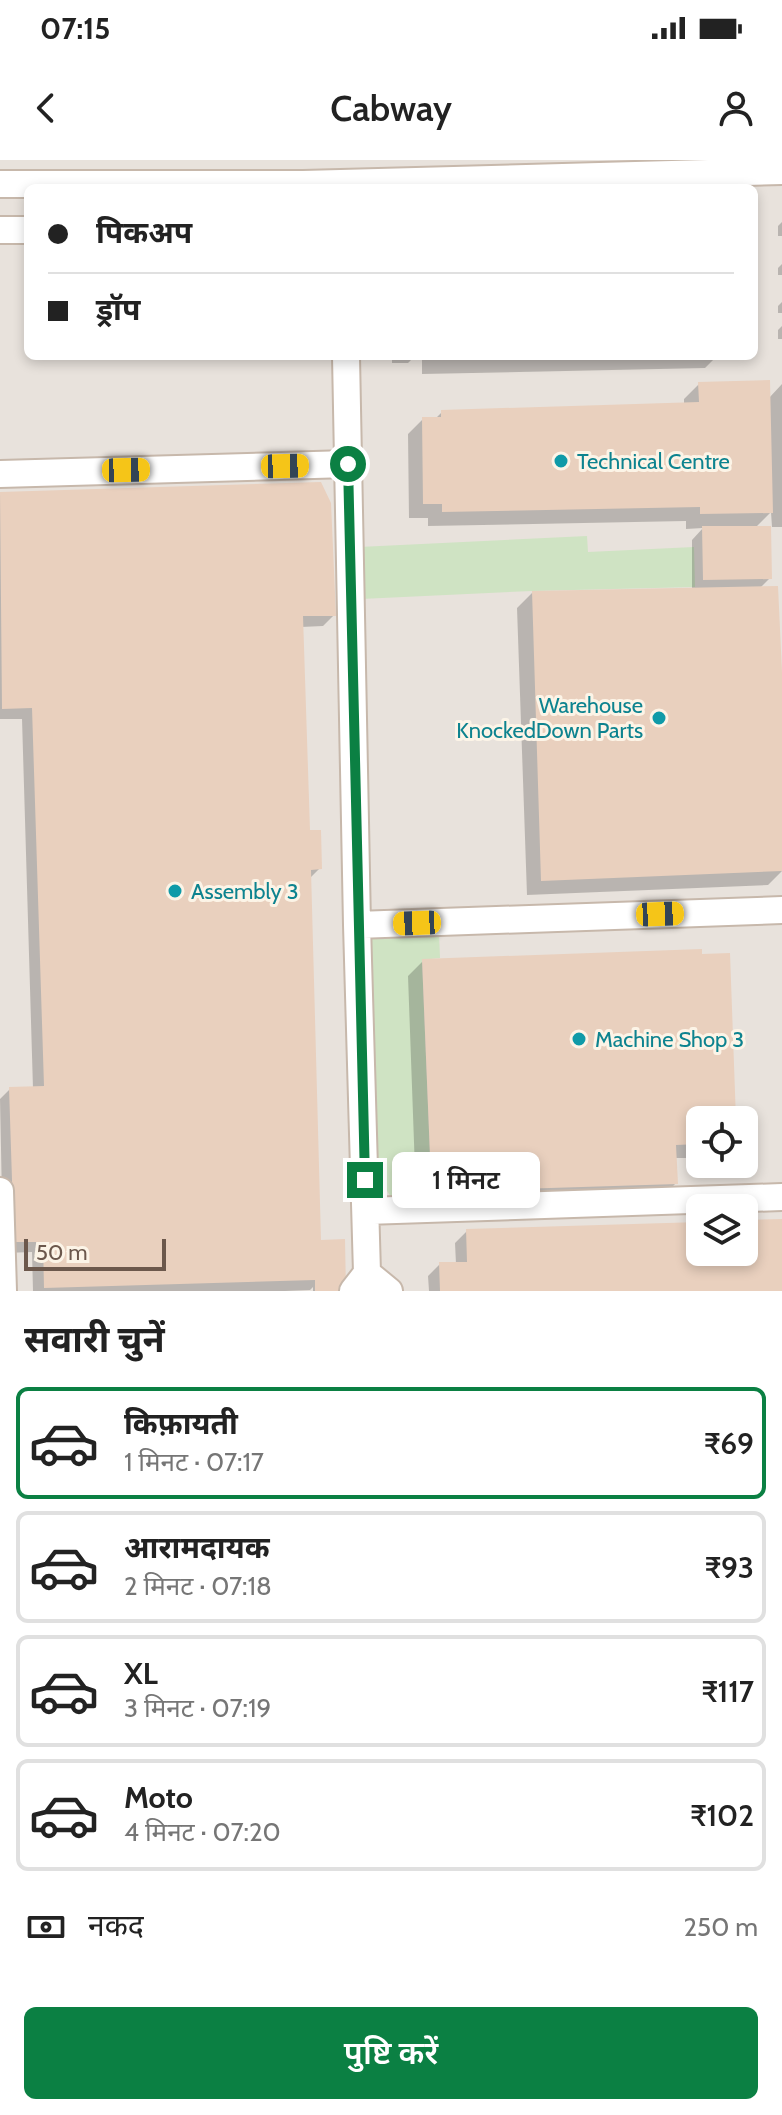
<!DOCTYPE html>
<html lang="hi">
<meta charset="utf-8">
<style>
:root{--surface:#fff;--page:#f2f2f2;--text:#222;--muted:#767676;--line:#e0e0e0;--accent:#0b8043}
body{margin:0;font-family:Cabin,"Noto Sans Devanagari",sans-serif;background:var(--page);color:var(--text);height:100vh;display:flex;flex-direction:column;font-size:30px;white-space:nowrap}
*{box-sizing:border-box;margin:0}
p{font-size:26px;color:var(--muted)}
.icon{flex:none;width:44px;height:44px;fill:none;stroke:currentColor;stroke-width:2;stroke-linecap:round;stroke-linejoin:round}
.map{position:relative;height:1131px;overflow:hidden}
.side{display:flex;flex-direction:column;background:var(--surface);flex:1}
.side>*{flex:none}
.banner{position:absolute;left:24px;top:24px;width:734px;height:176px;border-radius:12px;box-shadow:0 4px 12px #0003;display:grid;align-content:center;height:176px;padding:0 24px;background:var(--surface)}
.tools{position:absolute;left:686px;top:946px;display:grid;gap:16px}
.tools a{display:grid;place-items:center;width:72px;height:72px;border-radius:12px;background:var(--surface);box-shadow:0 4px 12px #0003;font-size:40px}
.scale{position:absolute;left:24px;bottom:20px;width:142px;box-sizing:border-box;padding-left:8px;border:4px solid #6c584c;border-top:0;font-size:22px;line-height:28px;white-space:nowrap;color:#6c584c;-webkit-text-stroke:6px #fcf4e7;paint-order:stroke}
.end{position:absolute;width:36px;height:36px;margin:-18px;border:10px solid #0b8043;background:#fff;box-shadow:0 0 0 4px #fff}
.from{border-radius:50%}
.bubble{position:absolute;height:56px;border-radius:12px;background:var(--surface);box-shadow:0 4px 12px #0003;font-size:26px;font-weight:600;line-height:56px;text-align:center}
.car{position:absolute;width:24px;height:48px;margin:-24px -12px;border-radius:10px;box-shadow:0 0 6px 2px #0007;background:linear-gradient(#f5c518 24%,#345 0 40%,#f5c518 0 76%,#345 0 86%,#f5c518 0)}
.banner b{display:flex;align-items:center;gap:28px;height:76px;font-size:30px}
.banner b+b{border-top:2px solid var(--line)}
.banner i{width:20px;height:20px;background:var(--text)}
ul{padding:0;list-style:none}
li{display:flex;align-items:center;gap:24px;height:112px;margin:0 16px 12px;padding:0 8px;border:4px solid var(--line);border-radius:12px}
li div{flex:1}
li b{display:block;font-size:30px}
li em{font-style:normal;font-weight:600}
li.on{border-color:var(--accent)}
li>.icon{width:72px;height:72px;stroke-width:1.5}
h2{padding:0 24px;font-size:36px;line-height:96px}
.pay{display:flex;align-items:center;gap:20px;height:88px;padding:0 24px;font-size:30px}
.pay p{margin-inline-start:auto}
.action{display:flex;gap:16px;margin-top:auto;padding:16px 24px}
.action a{flex:1;height:92px;border-radius:12px;background:var(--accent);color:#fff;font-size:32px;font-weight:600;line-height:92px;text-align:center}
.status{display:flex;justify-content:space-between;align-items:center;height:56px;padding:0 40px;background:var(--surface);direction:ltr}
.status svg{height:22px;fill:currentColor}
header{display:flex;justify-content:space-between;align-items:center;height:104px;padding:0 24px;background:var(--surface);font-size:36px;font-weight:600}
.map>svg:first-child{display:block}
</style>
<div class="status"><b>07:15</b><svg viewBox="0 0 49 12"><path d="M0 12V9h3v3zM5 12V6h3v6zM10 12V3h3v9zM15 12V0h3v12zM26 1h20v11H26zM47 4h2v5h-2z"/></svg></div>
<header><svg class="icon" aria-label="back" viewBox="0 0 24 24"><path d="M15 5l-7 7 7 7"/></svg>Cabway<svg class="icon" aria-label="person" viewBox="0 0 24 24"><circle cx="12" cy="8" r="4"/><path d="M4 21q1-7 8-7t8 7"/></svg></header>
<div class="map">
<svg width="782" height="1131" viewBox="0 0 782 1131">
<rect width="100%" height="100%" fill="#f8f0e2"/>
<path fill="#e8e2dc" fill-rule="evenodd" d="M 0,0 L 782,0 L 782,1131 L 0,1131 ZM 28,28 L 754,28 L 754,196 L 28,196 ZM 700,960 L 744,960 L 744,1004 L 700,1004 ZM 700,1048 L 744,1048 L 744,1092 L 700,1092 Z"/>
<path fill="#cfe3c3" d="M 587,376 L 588,392 L 694,387 L 695,427 L 532,431 L 361,439 L 359,387 Z
M 439,773 L 440,798 L 422,800 L 430,995 L 447,995 L 447,1035 L 391,1037 L 378,1017 L 369,776 Z"/>
<path fill="#0003" d="M 782,62 L 782,76 L 778,76 L 778,66 Z
M 782,104 L 782,115 L 778,115 L 778,108 Z
M 782,142 L 782,153 L 778,153 L 778,146 Z
M 782,166 L 782,179 L 778,179 L 778,170 Z
M 392,196 L 717,196 L 705,208 L 422,214 L 422,198 L 413,198 L 408,203 L 392,203 Z
M 699,224 L 769,238 L 782,224 L 782,367 L 772,367 L 771,352 L 755,368 L 770,418 L 760,428 L 782,518 L 782,711 L 768,725 L 527,735 L 517,448 L 532,433 L 692,430 L 692,380 L 703,368 L 686,369 L 686,361 L 428,366 L 428,358 L 409,358 L 408,274 L 423,259 L 435,259 L 442,252 L 684,244 L 684,239 Z
M 320,324 L 334,455 L 323,466 L 301,467 L 308,672 L 320,708 L 309,719 L 320,1082 L 344,1131 L 313,1131 L 313,1127 L 310,1130 L 285,1131 L 33,1131 L 32,1092 L 5,1093 L 2,1039 L 0,939 L 10,929 L 33,929 L 22,559 L 0,559 L 0,334 Z
M 423,801 L 734,960 L 700,960 L 700,998 L 675,998 L 676,1023 L 661,1038 L 504,1044 L 503,1006 L 415,1010 L 408,816 Z
M 782,1061 L 782,1131 L 429,1131 L 428,1116 L 440,1104 L 456,1104 L 455,1083 L 467,1071 L 700,1064 L 700,1092 L 744,1092 L 744,1062 Z"/>
<path fill="#e9d0be" d="M 770,220 L 773,353 L 700,354 L 700,347 L 442,352 L 442,344 L 423,344 L 422,257 L 441,257 L 441,250 L 699,242 L 698,222 Z
M 321,322 L 331,343 L 336,456 L 303,456 L 310,670 L 321,670 L 322,709 L 311,710 L 321,1080 L 345,1079 L 346,1131 L 315,1131 L 315,1120 L 44,1128 L 43,1082 L 14,1082 L 9,927 L 44,926 L 32,548 L 2,549 L 0,332 Z
M 702,366 L 771,366 L 772,419 L 703,420 Z
M 778,426 L 782,512 L 782,711 L 541,721 L 532,431 Z
M 702,789 L 702,794 L 730,793 L 736,960 L 700,960 L 700,984 L 676,985 L 678,1024 L 518,1029 L 517,992 L 430,996 L 422,799 Z
M 782,1059 L 782,1131 L 440,1131 L 439,1102 L 467,1102 L 466,1069 L 700,1062 L 700,1092 L 744,1092 L 744,1060 Z"/>
<g fill="none" stroke-linecap="round" stroke-linejoin="round">
<defs>
<path id="minor" d="M 0,24 L 303,24 L 782,11
M 0,70 L 28,70
M 346,196 L 357,765 L 367,1113 L 353,1131
M 0,314 L 348,304
M 357,765 L 782,750
M 0,1031 L 3,1131
M 366,1051 L 782,1037
M 367,1113 L 389,1131"/>
</defs>
<use href="#minor" stroke="#c7b8ab" stroke-width="30"/>
<use href="#minor" stroke="#fff" stroke-width="26"/>
</g>
<g fill="none" stroke-linecap="round" stroke-linejoin="round">
<path stroke="#0b8043" stroke-width="10" d="M 348,304 L 365,1020"/>
</g>
<g fill="#0f9aa8" stroke="#fcf4e7" stroke-width="3">
<circle cx="561" cy="301" r="8"/>
<circle cx="659" cy="558" r="8"/>
<circle cx="175" cy="731" r="8"/>
<circle cx="579" cy="879" r="8"/>
</g>
<g text-anchor="middle" dominant-baseline="central" stroke-width="6" stroke-linejoin="round" paint-order="stroke">
<g font-size="22" fill="#0d838f" stroke="#fcf4e7" text-anchor="start">
<text x="577" y="301">Technical Centre</text>
<text x="643" y="545" text-anchor="end">Warehouse<tspan x="643" dy="25">KnockedDown Parts</tspan></text>
<text x="191" y="731">Assembly 3</text>
<text x="595" y="879">Machine Shop 3</text>
</g>
</g>
</svg>
<div class="tools">
<a><svg class="icon" aria-label="locate" viewBox="0 0 24 24"><circle cx="12" cy="12" r="6"/><path d="M12 2v4M12 18v4M2 12h4M18 12h4"/></svg></a>
<a><svg class="icon" aria-label="layers" viewBox="0 0 24 24"><path d="M12 4l9 5-9 5-9-5zM3 14l9 5 9-5"/></svg></a>
</div>
<div class="scale">50 m</div>
<i class="end from" style="left:348px;top:304px"></i>
<i class="end" style="left:365px;top:1020px"></i>
<div class="bubble" style="left:392px;top:992px;width:148px">1 मिनट</div>
<i class="car" style="left:285px;top:306px;rotate:89deg"></i>
<i class="car" style="left:126px;top:310px;rotate:89deg"></i>
<i class="car" style="left:660px;top:754px;rotate:88deg"></i>
<i class="car" style="left:417px;top:763px;rotate:268deg"></i>
<div class="banner">
<b><i class="from"></i>पिकअप</b>
<b><i></i>ड्रॉप</b>
</div>
</div>
<section class="side">
<h2>सवारी चुनें</h2>
<ul>
<li class="on"><svg class="icon" aria-label="car" viewBox="0 0 24 24"><path d="M5 17H2v-5l4-1 3-4h7l3 4 3 1v5h-3M9 17h6M6 11h13"/><circle cx="7" cy="17" r="2"/><circle cx="17" cy="17" r="2"/></svg><div><b>किफ़ायती</b><p>1 मिनट · 07:17</p></div><em>₹69</em></li>
<li><svg class="icon" aria-label="car" viewBox="0 0 24 24"><path d="M5 17H2v-5l4-1 3-4h7l3 4 3 1v5h-3M9 17h6M6 11h13"/><circle cx="7" cy="17" r="2"/><circle cx="17" cy="17" r="2"/></svg><div><b>आरामदायक</b><p>2 मिनट · 07:18</p></div><em>₹93</em></li>
<li><svg class="icon" aria-label="car" viewBox="0 0 24 24"><path d="M5 17H2v-5l4-1 3-4h7l3 4 3 1v5h-3M9 17h6M6 11h13"/><circle cx="7" cy="17" r="2"/><circle cx="17" cy="17" r="2"/></svg><div><b>XL</b><p>3 मिनट · 07:19</p></div><em>₹117</em></li>
<li><svg class="icon" aria-label="car" viewBox="0 0 24 24"><path d="M5 17H2v-5l4-1 3-4h7l3 4 3 1v5h-3M9 17h6M6 11h13"/><circle cx="7" cy="17" r="2"/><circle cx="17" cy="17" r="2"/></svg><div><b>Moto</b><p>4 मिनट · 07:20</p></div><em>₹102</em></li>
</ul>
<div class="pay"><svg class="icon" aria-label="cash" viewBox="0 0 24 24"><path d="M3 7h18v10H3z"/><circle cx="12" cy="12" r="2"/></svg>नकद<p>250 m</p></div>
<div class="action"><a>पुष्टि करें</a></div>
</section>
